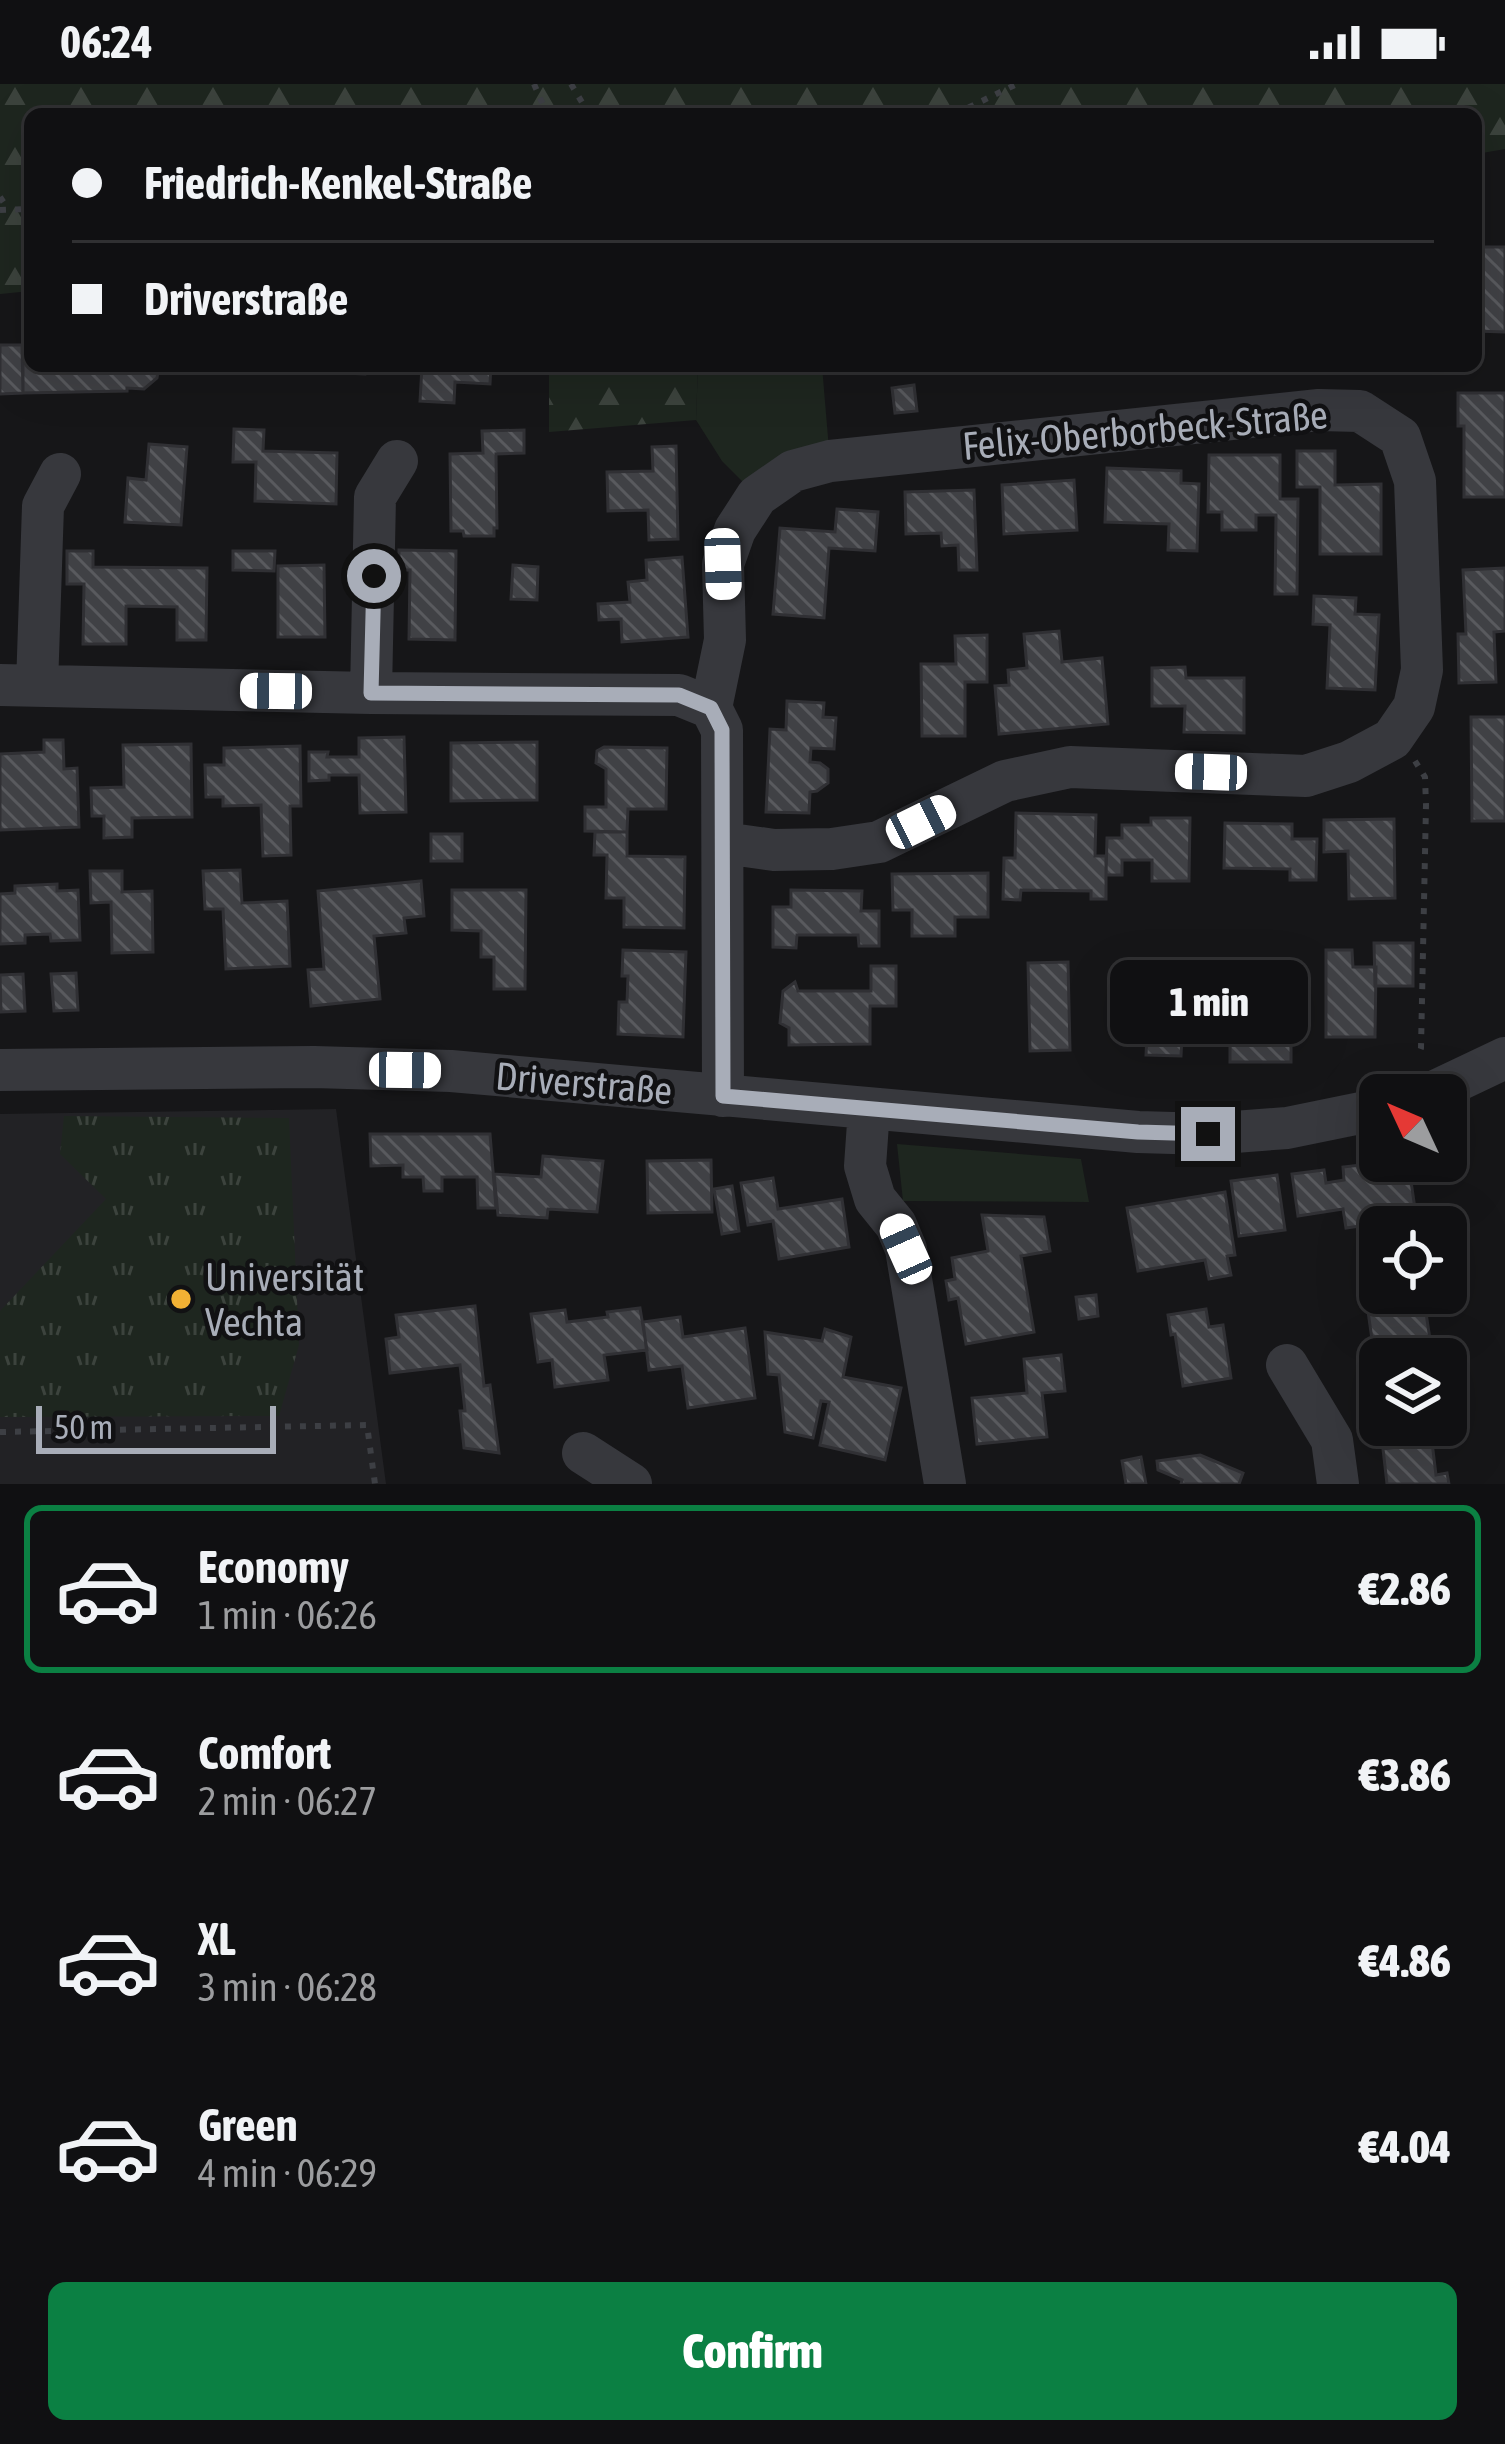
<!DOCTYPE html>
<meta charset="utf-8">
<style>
:root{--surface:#101012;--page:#1e1e20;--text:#f1f3f6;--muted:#9c9d9f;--line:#303032;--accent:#0b8043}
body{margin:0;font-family:"Asap Condensed",sans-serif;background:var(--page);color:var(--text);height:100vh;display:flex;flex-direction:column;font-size:45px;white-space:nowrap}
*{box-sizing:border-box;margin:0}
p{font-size:39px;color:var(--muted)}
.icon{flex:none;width:66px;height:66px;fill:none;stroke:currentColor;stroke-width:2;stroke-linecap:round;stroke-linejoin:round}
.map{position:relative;height:1400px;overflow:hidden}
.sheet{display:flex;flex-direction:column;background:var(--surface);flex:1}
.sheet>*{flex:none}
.hud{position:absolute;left:24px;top:24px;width:1458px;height:264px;border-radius:18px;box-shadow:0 12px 48px #0002,0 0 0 3px var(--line);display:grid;align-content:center;height:264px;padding:0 48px;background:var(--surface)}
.needle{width:78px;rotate:314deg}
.controls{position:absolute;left:1359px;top:990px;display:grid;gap:24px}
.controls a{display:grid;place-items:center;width:108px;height:108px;border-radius:18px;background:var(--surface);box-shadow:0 12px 48px #0002,0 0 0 3px var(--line);font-size:60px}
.scale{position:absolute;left:36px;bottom:30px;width:240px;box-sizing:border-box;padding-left:12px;border:6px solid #a8adb8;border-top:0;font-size:33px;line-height:42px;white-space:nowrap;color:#a8adb8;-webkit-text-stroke:9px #111113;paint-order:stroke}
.end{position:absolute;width:54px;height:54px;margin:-27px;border:15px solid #a8adb8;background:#111;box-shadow:0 0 0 6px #111}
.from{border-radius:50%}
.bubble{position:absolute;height:84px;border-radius:18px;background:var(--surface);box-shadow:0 12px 48px #0002,0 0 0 3px var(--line);font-size:39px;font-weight:800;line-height:84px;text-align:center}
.car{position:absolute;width:36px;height:72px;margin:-36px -18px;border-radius:15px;box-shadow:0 0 9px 3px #0007;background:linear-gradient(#fff 24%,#345 0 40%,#fff 0 76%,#345 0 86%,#fff 0)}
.hud b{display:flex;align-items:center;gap:42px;height:114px;font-size:45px}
.hud b+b{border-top:3px solid var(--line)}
.hud i{width:30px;height:30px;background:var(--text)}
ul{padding:21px 0 0;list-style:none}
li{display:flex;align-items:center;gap:36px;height:168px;margin:0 24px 18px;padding:0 24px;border:6px solid transparent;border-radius:18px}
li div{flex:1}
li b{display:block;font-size:45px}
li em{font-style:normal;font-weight:800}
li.selected{border-color:var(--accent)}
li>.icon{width:108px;height:108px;stroke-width:1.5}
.button{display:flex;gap:24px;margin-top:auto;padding:24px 48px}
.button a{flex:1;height:138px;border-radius:18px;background:var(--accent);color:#fff;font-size:48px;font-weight:800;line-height:138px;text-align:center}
.status{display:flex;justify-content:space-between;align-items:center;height:84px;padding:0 60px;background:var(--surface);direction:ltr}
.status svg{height:33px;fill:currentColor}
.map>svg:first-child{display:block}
</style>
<div class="status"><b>06:24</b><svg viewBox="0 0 49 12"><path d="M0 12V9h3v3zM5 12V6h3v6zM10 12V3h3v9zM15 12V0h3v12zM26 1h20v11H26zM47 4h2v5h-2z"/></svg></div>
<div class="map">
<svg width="1505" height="1400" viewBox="0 0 1505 1400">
<defs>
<pattern id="grass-tufts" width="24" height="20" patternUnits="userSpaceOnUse" patternTransform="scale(3)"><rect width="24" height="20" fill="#1e261f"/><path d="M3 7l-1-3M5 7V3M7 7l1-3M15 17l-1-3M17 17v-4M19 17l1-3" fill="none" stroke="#3c433d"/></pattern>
<pattern id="forest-firs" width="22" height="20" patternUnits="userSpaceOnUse" patternTransform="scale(3)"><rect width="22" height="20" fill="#1e261f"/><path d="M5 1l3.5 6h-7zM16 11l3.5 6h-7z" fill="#3c433d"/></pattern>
<pattern id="building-back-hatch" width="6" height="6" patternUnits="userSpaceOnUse" patternTransform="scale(3)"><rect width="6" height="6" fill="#404145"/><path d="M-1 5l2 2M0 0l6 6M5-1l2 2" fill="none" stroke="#595a5e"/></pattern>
</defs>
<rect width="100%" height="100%" fill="#161618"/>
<path fill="#222225" d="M 336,1025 L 386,1400 L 0,1400 L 0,1030 Z"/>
<path fill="url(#grass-tufts)" d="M 64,1032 L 289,1034 L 299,1261 L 279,1332 L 0,1333 L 0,1227 L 106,1115 L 60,1070 Z"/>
<path fill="url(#forest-firs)" d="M 0,0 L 1505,0 L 1505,65 L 1476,70 L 1476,30 L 30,30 L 30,207 L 0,210 Z
M 549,282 L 698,282 L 696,336 L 549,348 Z"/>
<path fill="#1e261f" d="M 698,282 L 822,282 L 830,377 L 757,412 L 722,377 L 696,336 Z
M 897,1060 L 1081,1075 L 1089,1118 L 903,1117 Z"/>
<path fill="url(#building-back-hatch)" stroke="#303034" stroke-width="3" d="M 1476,146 L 1481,146 L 1481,163 L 1505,163 L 1505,248 L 1476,247 Z
M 0,261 L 22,261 L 23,309 L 0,310 Z
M 23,265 L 30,265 L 30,282 L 159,282 L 157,294 L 144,305 L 127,304 L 127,307 L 23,309 Z
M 297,282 L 366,282 L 365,290 L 296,287 Z
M 422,282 L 491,282 L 490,300 L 455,298 L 454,319 L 420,317 Z
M 914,301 L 917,327 L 895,329 L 892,304 Z
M 1458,309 L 1505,309 L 1505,413 L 1464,413 L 1464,342 L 1458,342 Z
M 234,345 L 264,346 L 263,367 L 337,369 L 336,420 L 255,417 L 256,378 L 233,378 Z
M 524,346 L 524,369 L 496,370 L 497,444 L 494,444 L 494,452 L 464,452 L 463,447 L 451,447 L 450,370 L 483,369 L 482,347 Z
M 149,360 L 187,363 L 181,441 L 125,438 L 128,394 L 146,396 Z
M 676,362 L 678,455 L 649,456 L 648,426 L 608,427 L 607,388 L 653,387 L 652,363 Z
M 1297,367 L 1335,367 L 1335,401 L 1381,400 L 1381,470 L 1320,470 L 1320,403 L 1297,403 Z
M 1209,371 L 1280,371 L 1280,415 L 1298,415 L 1297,510 L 1275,510 L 1276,431 L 1256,431 L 1256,446 L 1222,446 L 1222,428 L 1208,428 Z
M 1107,384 L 1181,387 L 1181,399 L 1199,400 L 1197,467 L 1168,466 L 1169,440 L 1105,438 Z
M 1074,396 L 1077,446 L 1004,450 L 1002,401 Z
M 974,406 L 977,486 L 959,486 L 958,461 L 942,462 L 941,449 L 906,450 L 905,408 Z
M 837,425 L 878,428 L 875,467 L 829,464 L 824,534 L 773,530 L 780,444 L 835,448 Z
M 399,466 L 456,467 L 455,556 L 409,555 L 410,486 L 399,486 Z
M 67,467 L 93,467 L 93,483 L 207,484 L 206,556 L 177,556 L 177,523 L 126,522 L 126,560 L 83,560 L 84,500 L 67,500 Z
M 233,467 L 275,467 L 274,487 L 233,486 Z
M 682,473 L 688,553 L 622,558 L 621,535 L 599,536 L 598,520 L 630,518 L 628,498 L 647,496 L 646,476 Z
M 324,481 L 325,553 L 278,553 L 278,482 Z
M 513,481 L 538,483 L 537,516 L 511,515 Z
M 1505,484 L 1505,547 L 1494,548 L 1496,598 L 1459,599 L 1458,550 L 1466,550 L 1463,486 Z
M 1314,512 L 1356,514 L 1355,530 L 1379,531 L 1375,606 L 1327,604 L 1330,541 L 1313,540 Z
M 1059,547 L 1062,578 L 1102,574 L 1108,640 L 999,650 L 995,602 L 1009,601 L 1008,586 L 1027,584 L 1024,550 Z
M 987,551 L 987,598 L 965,598 L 965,652 L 922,652 L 921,580 L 956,580 L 955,552 Z
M 1185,583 L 1186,594 L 1244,594 L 1244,649 L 1184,648 L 1185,622 L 1152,622 L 1152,584 Z
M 787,617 L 824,619 L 823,633 L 836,634 L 834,665 L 811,664 L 810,678 L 820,679 L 828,685 L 828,699 L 817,707 L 810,708 L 809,729 L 766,728 L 770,645 L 786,646 Z
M 1471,633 L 1505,633 L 1505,737 L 1472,737 Z
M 404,653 L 406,728 L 360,729 L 359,691 L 329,691 L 329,696 L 309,697 L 309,668 L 328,668 L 327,673 L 359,673 L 359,654 Z
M 44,656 L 63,656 L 64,685 L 77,684 L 79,743 L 0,746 L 0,670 L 44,668 Z
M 537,658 L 537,716 L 451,717 L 451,659 Z
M 191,660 L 192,733 L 132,734 L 132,753 L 104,754 L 104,732 L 92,732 L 91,704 L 124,703 L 123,661 Z
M 300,662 L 301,722 L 290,722 L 291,771 L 263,772 L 261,721 L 223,722 L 223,713 L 206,713 L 205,681 L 224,681 L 224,664 Z
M 604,663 L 667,664 L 666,725 L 628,725 L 627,748 L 585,747 L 585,723 L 606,723 L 606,685 L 596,679 L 597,667 Z
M 1016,729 L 1096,731 L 1095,772 L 1106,772 L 1106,815 L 1091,815 L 1091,807 L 1021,806 L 1020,816 L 1003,815 L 1004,774 L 1015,774 Z
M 1151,734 L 1190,734 L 1189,797 L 1152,797 L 1152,776 L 1122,776 L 1122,791 L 1106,791 L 1107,754 L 1122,754 L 1122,741 L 1151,741 Z
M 1394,735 L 1395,814 L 1349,815 L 1348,767 L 1324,768 L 1324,736 Z
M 1225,739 L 1292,740 L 1292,755 L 1317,755 L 1316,796 L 1290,796 L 1290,785 L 1224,784 Z
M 595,748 L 627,748 L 627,772 L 685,773 L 684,844 L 624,843 L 624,814 L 606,814 L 607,771 L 594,771 Z
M 431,750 L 462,750 L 462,777 L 431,777 Z
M 240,786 L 242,819 L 287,817 L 290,882 L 226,885 L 223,825 L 205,825 L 203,787 Z
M 90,787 L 122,787 L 122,808 L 152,807 L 153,868 L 112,869 L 111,818 L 91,819 Z
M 988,789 L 988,833 L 955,833 L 955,852 L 912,852 L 912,826 L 893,826 L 892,790 Z
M 421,797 L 424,832 L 404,834 L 406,849 L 374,852 L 380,915 L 311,922 L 308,886 L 324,885 L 318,807 Z
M 57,800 L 57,807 L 78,806 L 80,856 L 51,857 L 50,850 L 25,851 L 25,859 L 0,860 L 0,810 L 15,809 L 15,802 Z
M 452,806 L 526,806 L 525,905 L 494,905 L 494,873 L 481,873 L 481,847 L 452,846 Z
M 791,806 L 862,807 L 861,827 L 879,827 L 879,862 L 859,862 L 858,851 L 797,851 L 796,864 L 773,863 L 773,823 L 791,823 Z
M 1374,859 L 1413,859 L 1413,902 L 1375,902 Z
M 623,866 L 686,868 L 683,953 L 618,950 L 619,918 L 627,918 L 628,892 L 622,892 Z
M 1326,866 L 1352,866 L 1353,883 L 1376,883 L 1375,953 L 1326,953 Z
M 1068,878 L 1070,966 L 1030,967 L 1028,879 Z
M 871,882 L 896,882 L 896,922 L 870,922 L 870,960 L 789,961 L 789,944 L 780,939 L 783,907 L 795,898 L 798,907 L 871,907 Z
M 76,889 L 78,926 L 54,927 L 51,890 Z
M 1177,889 L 1212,890 L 1211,934 L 1183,934 L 1181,972 L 1146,971 L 1147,950 L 1137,949 L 1139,904 L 1177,905 Z
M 23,890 L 25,927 L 1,928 L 0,891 Z
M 1211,908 L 1231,909 L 1231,925 L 1291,925 L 1291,978 L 1230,978 L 1230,948 L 1211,949 Z
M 370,1050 L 490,1050 L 496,1124 L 478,1124 L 477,1093 L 442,1093 L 442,1107 L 424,1107 L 423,1093 L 403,1093 L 403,1081 L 371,1082 Z
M 543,1072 L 603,1077 L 597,1128 L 548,1125 L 547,1134 L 498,1131 L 494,1090 L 541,1093 Z
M 711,1076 L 712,1128 L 648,1129 L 647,1077 Z
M 1396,1077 L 1399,1099 L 1411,1097 L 1416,1132 L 1377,1138 L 1372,1147 L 1367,1147 L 1360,1142 L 1346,1144 L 1343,1125 L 1298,1132 L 1292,1090 L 1324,1086 L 1326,1099 L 1344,1096 L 1343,1083 Z
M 1277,1091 L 1285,1146 L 1239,1152 L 1231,1097 Z
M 773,1094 L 778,1125 L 842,1115 L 849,1163 L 779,1175 L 773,1137 L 748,1141 L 741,1099 Z
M 732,1102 L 739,1147 L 722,1150 L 714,1105 Z
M 1225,1108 L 1235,1171 L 1227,1172 L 1231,1191 L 1209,1195 L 1205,1176 L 1138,1187 L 1127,1124 Z
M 982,1131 L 1044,1133 L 1050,1167 L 1021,1172 L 1034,1248 L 966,1260 L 958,1214 L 949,1216 L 946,1197 L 955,1195 L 952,1174 L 988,1167 Z
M 1396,1209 L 1423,1209 L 1433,1275 L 1380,1275 L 1380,1330 L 1369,1331 L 1363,1286 L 1376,1284 L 1366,1213 Z
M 1096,1211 L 1098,1232 L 1079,1235 L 1076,1213 Z
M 475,1222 L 484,1302 L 490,1301 L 499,1369 L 464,1364 L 460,1327 L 465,1327 L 460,1281 L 390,1289 L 386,1255 L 399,1253 L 396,1231 Z
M 640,1224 L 647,1266 L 604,1271 L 608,1296 L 555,1303 L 552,1276 L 538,1278 L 531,1230 L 565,1226 L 567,1238 L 608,1233 L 607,1228 Z
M 1206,1225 L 1209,1243 L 1223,1241 L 1231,1294 L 1183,1302 L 1175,1250 L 1171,1251 L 1168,1231 Z
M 680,1233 L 683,1253 L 745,1244 L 755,1314 L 688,1324 L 682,1282 L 649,1286 L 643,1238 Z
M 825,1245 L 851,1253 L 843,1293 L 901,1304 L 885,1376 L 820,1361 L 829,1318 L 821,1317 L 813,1354 L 785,1348 L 779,1291 L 768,1290 L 765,1248 L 822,1257 Z
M 1061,1271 L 1065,1307 L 1042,1309 L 1047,1353 L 977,1360 L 972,1314 L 1027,1309 L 1024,1275 Z
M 1432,1358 L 1436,1391 L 1447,1389 L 1449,1400 L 1387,1400 L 1383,1365 Z
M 1200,1371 L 1243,1389 L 1239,1400 L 1181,1400 L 1182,1396 L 1158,1386 L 1157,1377 Z
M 1141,1373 L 1146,1400 L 1126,1400 L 1122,1377 Z"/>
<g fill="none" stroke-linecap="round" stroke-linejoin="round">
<path stroke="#3d3f44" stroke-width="6" stroke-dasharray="6 9" stroke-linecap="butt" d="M 534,0 L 547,30
M 571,0 L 589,30
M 955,30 L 1017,0
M 0,113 L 8,125
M 0,126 L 30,125
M 1415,677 L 1425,693 L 1426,721 L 1421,964 L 1418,973
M 0,1348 L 367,1341 L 375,1400"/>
<path stroke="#37383d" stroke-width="42" d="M 0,601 L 371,609 L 679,611 L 711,624 L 722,646 L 723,1012
M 37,602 L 43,422 L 60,390
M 371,609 L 375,413 L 397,377
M 711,624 L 725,556 L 723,480 L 735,446 L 757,412 L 793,387 L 830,377 L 1319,326 L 1360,327 L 1400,353 L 1415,397 L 1422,586 L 1414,623 L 1392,655 L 1349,678 L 1306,692 L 1070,683 L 1005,697 L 879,758 L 832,765 L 774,766 L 724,759
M 0,986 L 314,983 L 451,987 L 1138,1048 L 1208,1050 L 1287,1044 L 1380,1025
M 1427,1011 L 1505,974
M 869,1025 L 865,1082 L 875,1115 L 896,1141 L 906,1165 L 945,1400
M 1287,1281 L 1332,1356 L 1338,1400
M 583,1369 L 631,1400"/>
</g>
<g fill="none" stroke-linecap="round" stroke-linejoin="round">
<path stroke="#a8adb8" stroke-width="15" d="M 374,492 L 371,609 L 679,611 L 711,624 L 722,646 L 723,1012 L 1138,1048 L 1208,1050"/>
</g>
<circle fill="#f2b134" stroke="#111113" stroke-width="4.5" cx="181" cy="1215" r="12"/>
<g text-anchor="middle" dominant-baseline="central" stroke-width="9" stroke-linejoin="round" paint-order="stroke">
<g font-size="39" fill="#a8adb8" stroke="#111113">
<text transform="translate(1145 346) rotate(-5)">Felix-Oberborbeck-Straße</text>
<text transform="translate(584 999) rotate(5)">Driverstraße</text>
</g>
<g font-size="39" fill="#a8adb8" stroke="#111113" text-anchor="start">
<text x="205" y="1193">Universität<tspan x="205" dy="45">Vechta</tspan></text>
</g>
</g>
</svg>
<div class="controls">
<a><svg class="needle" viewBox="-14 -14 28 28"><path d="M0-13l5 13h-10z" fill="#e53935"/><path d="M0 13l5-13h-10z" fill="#9c9d9f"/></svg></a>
<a><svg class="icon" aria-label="locate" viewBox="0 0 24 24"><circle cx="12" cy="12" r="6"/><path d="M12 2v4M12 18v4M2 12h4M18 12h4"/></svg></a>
<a><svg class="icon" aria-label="layers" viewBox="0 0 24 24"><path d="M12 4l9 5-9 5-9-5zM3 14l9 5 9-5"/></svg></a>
</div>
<div class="scale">50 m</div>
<i class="end from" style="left:374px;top:492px"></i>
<i class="end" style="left:1208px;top:1050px"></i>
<div class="bubble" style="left:1110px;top:876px;width:198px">1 min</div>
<i class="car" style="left:723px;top:480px;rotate:178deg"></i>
<i class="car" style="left:276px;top:607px;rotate:271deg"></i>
<i class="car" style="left:1211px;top:688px;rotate:272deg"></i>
<i class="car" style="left:921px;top:738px;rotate:64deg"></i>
<i class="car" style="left:405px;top:986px;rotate:91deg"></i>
<i class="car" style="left:906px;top:1165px;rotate:336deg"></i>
<div class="hud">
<b><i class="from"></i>Friedrich-Kenkel-Straße</b>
<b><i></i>Driverstraße</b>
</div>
</div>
<section class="sheet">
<ul>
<li class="selected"><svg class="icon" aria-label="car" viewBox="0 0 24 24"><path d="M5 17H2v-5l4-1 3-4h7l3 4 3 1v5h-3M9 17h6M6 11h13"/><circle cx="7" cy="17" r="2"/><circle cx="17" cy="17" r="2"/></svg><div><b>Economy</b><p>1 min · 06:26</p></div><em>€2.86</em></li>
<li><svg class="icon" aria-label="car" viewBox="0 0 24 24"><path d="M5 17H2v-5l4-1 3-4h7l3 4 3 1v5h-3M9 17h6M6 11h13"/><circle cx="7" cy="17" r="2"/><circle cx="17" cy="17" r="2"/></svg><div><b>Comfort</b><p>2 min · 06:27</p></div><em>€3.86</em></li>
<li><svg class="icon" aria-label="car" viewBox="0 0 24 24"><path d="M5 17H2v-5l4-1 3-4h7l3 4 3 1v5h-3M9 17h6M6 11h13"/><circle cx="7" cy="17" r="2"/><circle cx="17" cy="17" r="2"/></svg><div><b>XL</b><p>3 min · 06:28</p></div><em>€4.86</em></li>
<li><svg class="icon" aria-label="car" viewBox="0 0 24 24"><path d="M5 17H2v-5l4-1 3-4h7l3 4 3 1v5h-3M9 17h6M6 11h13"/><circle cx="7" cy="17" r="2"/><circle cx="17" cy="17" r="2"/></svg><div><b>Green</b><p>4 min · 06:29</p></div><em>€4.04</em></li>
</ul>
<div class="button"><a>Confirm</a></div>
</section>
